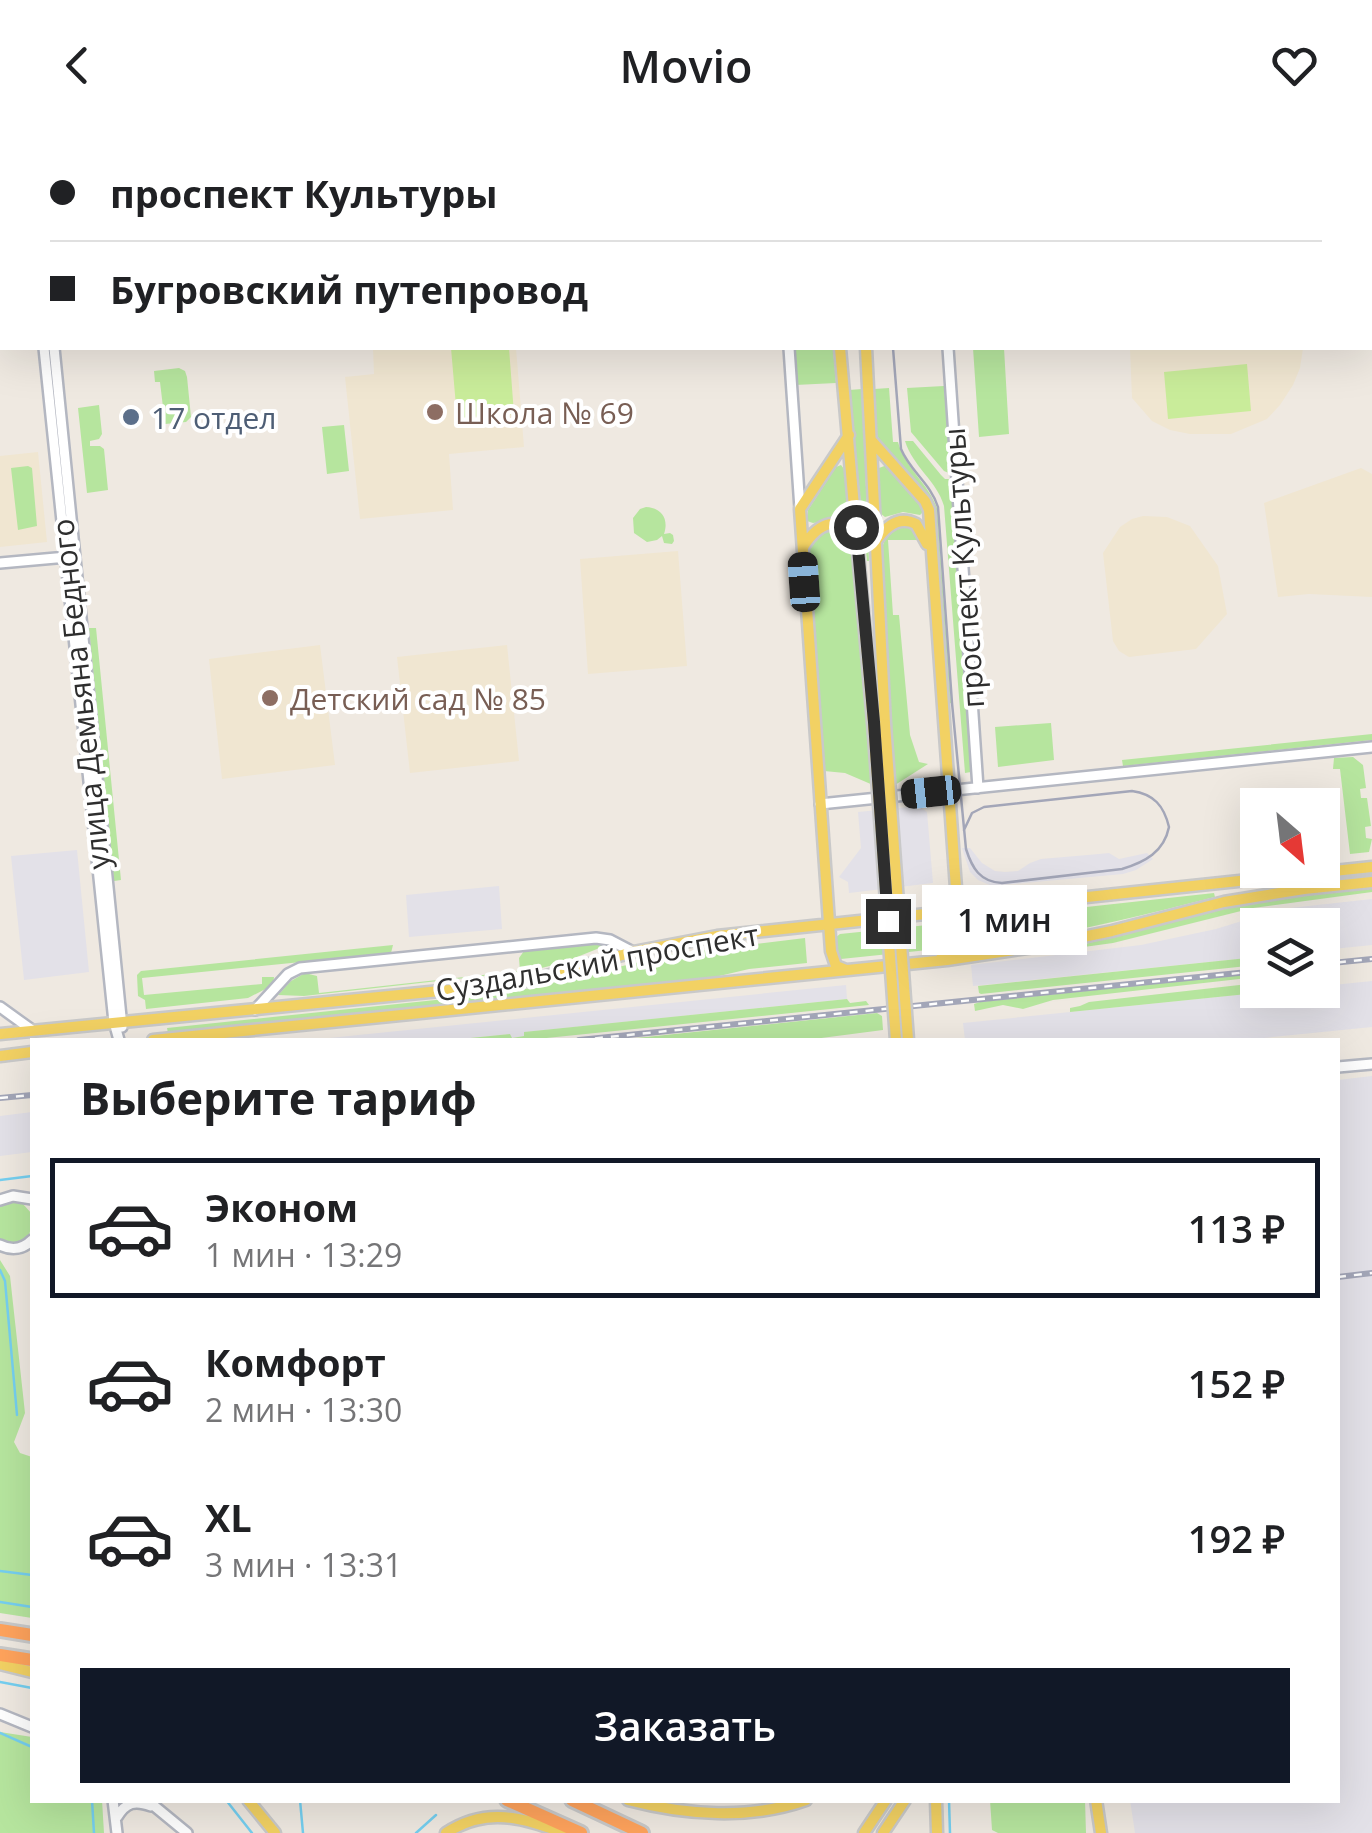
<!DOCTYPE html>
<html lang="ru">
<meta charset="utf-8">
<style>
:root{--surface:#fff;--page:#f2f2f2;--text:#202124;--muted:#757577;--line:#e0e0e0;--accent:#111827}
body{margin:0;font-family:"Open Sans",sans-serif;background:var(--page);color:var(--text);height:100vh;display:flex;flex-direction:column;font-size:38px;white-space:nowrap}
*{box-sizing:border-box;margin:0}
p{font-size:32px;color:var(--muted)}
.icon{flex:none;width:55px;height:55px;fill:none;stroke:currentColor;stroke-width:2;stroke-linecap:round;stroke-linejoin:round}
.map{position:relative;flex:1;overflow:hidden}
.drawer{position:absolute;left:30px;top:908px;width:1310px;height:765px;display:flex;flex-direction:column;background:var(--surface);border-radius:0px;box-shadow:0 10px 40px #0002}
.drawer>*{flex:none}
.guide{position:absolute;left:0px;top:0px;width:1372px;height:220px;box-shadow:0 10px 40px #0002;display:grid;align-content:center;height:220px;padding:0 50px;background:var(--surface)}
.needle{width:65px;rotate:152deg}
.fabs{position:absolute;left:1240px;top:658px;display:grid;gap:20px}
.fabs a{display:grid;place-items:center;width:100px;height:100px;border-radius:0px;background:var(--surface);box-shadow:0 10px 40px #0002;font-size:50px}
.end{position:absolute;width:45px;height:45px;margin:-22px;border:12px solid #2e2e2e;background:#fff;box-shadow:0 0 0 5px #fff}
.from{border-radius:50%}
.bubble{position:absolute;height:70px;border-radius:0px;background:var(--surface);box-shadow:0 10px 40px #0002;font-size:32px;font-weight:600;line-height:70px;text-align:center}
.car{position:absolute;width:30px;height:60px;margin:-30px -15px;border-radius:12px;box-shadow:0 0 8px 2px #0007;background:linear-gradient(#222 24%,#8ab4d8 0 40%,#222 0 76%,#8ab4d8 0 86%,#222 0)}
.guide b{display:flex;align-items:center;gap:35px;height:95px;font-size:38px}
.guide b+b{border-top:2px solid var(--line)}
.guide i{width:25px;height:25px;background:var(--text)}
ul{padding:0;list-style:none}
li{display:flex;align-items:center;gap:30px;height:140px;margin:0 20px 15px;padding:0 30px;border:5px solid transparent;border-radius:0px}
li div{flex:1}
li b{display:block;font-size:38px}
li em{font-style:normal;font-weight:600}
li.active{border-color:var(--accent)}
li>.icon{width:90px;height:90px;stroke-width:1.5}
h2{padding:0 50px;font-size:45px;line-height:120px}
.button{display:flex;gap:20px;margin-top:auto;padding:20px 50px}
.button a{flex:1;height:115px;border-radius:0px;background:var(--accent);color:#fff;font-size:40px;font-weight:600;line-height:115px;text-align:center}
header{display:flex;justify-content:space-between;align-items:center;height:130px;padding:0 50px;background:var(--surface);font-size:45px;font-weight:600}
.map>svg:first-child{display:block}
</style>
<header><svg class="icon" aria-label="back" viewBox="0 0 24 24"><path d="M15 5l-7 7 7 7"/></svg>Movio<svg class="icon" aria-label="heart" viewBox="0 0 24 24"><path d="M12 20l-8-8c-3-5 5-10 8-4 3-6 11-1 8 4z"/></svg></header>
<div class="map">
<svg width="1372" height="1703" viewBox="0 0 1372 1703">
<rect width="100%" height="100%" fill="#efe9e1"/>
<path fill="#e3e1e8" d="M 919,676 L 927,682 L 933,753 L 849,763 L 848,752 L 839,747 L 861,718 L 858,682 Z
M 962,718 L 970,718 L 982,733 L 995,741 L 1005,742 L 1018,741 L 1030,733 L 1041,729 L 1099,724 L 1109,723 L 1119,729 L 1147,723 L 1153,729 L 1136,740 L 1123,744 L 992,756 L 978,750 L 970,742 Z
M 77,720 L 89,842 L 24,850 L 11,726 Z
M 499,756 L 502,799 L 409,807 L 406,765 Z
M 1372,769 L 1372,815 L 1323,820 L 1322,795 L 1258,795 L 1257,827 L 973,856 L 971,835 L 1141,815 L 1216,799 L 1281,779 Z
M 1372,851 L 1372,897 L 1244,910 L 965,910 L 963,893 L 1288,860 L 1322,860 L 1323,856 Z
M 846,855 L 847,869 L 525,902 L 525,906 L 511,908 L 510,904 L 449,910 L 310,910 Z
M 1372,946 L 1372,1703 L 1135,1703 L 1130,1670 L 1338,1670 L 1338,950 Z
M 32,982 L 32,1022 L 0,1026 L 0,986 Z"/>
<path fill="#f0e6d1" d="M 373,218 L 516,218 L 524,317 L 449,324 L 453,380 L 360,389 L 345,247 L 374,244 Z
M 1130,218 L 1303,218 L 1300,238 L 1293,255 L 1280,275 L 1267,289 L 1231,304 L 1190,304 L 1170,300 L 1152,291 L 1132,268 Z
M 38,322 L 47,412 L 0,417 L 0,326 Z
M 1361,338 L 1372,344 L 1372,467 L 1309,464 L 1278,467 L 1264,373 Z
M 1143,386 L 1167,387 L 1190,396 L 1218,436 L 1227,484 L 1196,519 L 1129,527 L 1119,521 L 1113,511 L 1103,423 L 1120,397 L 1132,389 Z
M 678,421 L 687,536 L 588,544 L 580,429 Z
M 320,515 L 335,635 L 222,649 L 209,529 Z
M 507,515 L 519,631 L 410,643 L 397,527 Z"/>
<path fill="#b6e59e" d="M 793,218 L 833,218 L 836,253 L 795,255 Z
M 973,218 L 1004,218 L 1009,304 L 979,307 Z
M 179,238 L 185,241 L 187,247 L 191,287 L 186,292 L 165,294 L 160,252 L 155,252 L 154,241 Z
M 944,256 L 951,344 L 944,341 L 911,302 L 907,258 Z
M 889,258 L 893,312 L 898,312 C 905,338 928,353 937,378 L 951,573 L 947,574 L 934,378 C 921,349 882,332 876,300 C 874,287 875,272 874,259 Z
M 862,259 L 869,431 L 867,431 L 849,260 Z
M 99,275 L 102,304 L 99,309 L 90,311 L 90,316 L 100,316 L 104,319 L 108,360 L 87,363 L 78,278 Z
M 344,295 L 349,341 L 327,344 L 322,297 Z
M 905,311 L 913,311 L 941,345 L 945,349 L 951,349 L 971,642 L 965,643 L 944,376 C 937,351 913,337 905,311 Z
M 841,335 L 844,339 L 848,387 L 813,393 L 807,391 L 808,380 L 836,337 Z
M 887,335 L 922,374 L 923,382 L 920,385 L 903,382 L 885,387 L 880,383 L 879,338 Z
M 28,336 L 32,338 L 37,396 L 18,400 L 11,338 Z
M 646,377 C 662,378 669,389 664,404 L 670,403 L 673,405 L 674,411 L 672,414 L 664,413 L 662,406 L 657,410 L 647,412 L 634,403 L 633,388 L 640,379 Z
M 905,394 C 917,396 923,408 925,419 L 918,410 L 888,410 L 893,485 L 899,485 L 910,605 L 919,632 L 928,634 L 895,655 L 887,571 L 883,415 C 888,402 891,398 905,394 Z
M 827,399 L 842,403 L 852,420 L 873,655 L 845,643 L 824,641 L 808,422 L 810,412 Z
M 89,498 L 96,498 L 121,750 L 114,751 Z
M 1051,593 L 1054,630 L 998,637 L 995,597 Z
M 1372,604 L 1372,610 L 1123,636 L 1122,630 Z
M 1353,627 L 1363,635 L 1366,658 L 1360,659 L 1361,668 L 1367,668 L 1371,696 L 1365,697 L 1366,708 L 1372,709 L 1369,722 L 1350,724 L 1340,639 L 1333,639 L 1334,628 Z
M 1372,758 L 1372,762 L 1253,778 L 1113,813 L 1062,820 L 1212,781 L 1286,767 Z
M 1214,763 L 1215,767 C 1133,788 1053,808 969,816 L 964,809 L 964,795 L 969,790 Z
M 947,793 L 951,798 L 952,812 L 947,818 L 841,829 L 837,824 L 835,808 L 840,804 Z
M 805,808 L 807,833 L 749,839 L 715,847 L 168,903 L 167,898 L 513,862 L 673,824 Z
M 597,813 L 607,815 L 562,833 L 529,841 L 304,866 L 278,865 L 291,851 L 305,843 L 317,846 L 319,863 L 520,841 L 519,828 L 524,821 Z
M 393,815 L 391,823 L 142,848 L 144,865 L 262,854 L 262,847 L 274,847 L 273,855 L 248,868 L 146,879 L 145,870 L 138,866 L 137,845 L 141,841 Z
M 1257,827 L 1257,835 L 981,864 L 979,863 L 978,856 Z
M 1257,843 L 1257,847 L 1053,870 L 1023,879 L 1003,875 L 975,881 L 974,874 L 980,872 Z
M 1257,853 L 1258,860 L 1288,860 L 1070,882 L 1070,878 L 1080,876 L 1089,872 Z
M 847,869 L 850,873 L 866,871 L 869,875 L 527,910 L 450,910 L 510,904 L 512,908 L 524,906 L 524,902 Z
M 877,883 L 882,886 L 883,900 L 806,910 L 617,910 Z
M 8,1072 L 23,1074 L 32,1084 C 32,1106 26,1123 0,1110 L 0,1076 Z
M 0,1130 L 10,1146 L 25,1283 L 14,1312 L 20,1323 L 32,1327 L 32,1488 L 0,1483 Z
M 0,1602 L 32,1607 L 32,1670 L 102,1670 L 104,1703 L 0,1703 Z
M 990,1670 L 1085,1670 L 1086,1703 L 998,1703 L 992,1700 Z"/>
<path fill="#c9ec9a" d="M 451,218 L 509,218 L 514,284 L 457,288 Z
M 1247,234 L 1251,281 L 1168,289 L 1164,242 Z"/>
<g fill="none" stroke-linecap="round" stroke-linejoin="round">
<path stroke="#75cff0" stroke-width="2.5" d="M 0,1050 L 32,1046
M 0,1140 L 5,1151 L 17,1285
M 0,1441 L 32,1445
M 0,1472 L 32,1477
M 0,1552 L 32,1558
M 0,1603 L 32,1617
M 92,1670 L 94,1703
M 226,1670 L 252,1703
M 300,1670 L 303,1703
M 949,1670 L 950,1703
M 416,1703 L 436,1685"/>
<defs>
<path id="minor" d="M 22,0 L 22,2
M 31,0 L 31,2
M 772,0 L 773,2
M 932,0 L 933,2
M 44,218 L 114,892 L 119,910
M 54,218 L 122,897
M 789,218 L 800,379
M 948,218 L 978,658
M 0,433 L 67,427
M 820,674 L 1372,617
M 0,877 L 32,900
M 255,880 L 288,844 L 300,838 L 596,808 L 610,810 L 633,822
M 1338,937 L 1372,934
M 0,1070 L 13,1066 L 32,1069
M 0,1115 C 12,1121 23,1119 32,1110
M 0,1584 L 32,1597
M 113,1670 L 117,1703
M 147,1670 L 187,1703
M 117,1687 C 126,1672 135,1670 151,1676"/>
<path id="major" d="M 819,0 L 820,2
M 858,0 L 858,2
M 840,218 L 873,592
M 866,218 L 885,594
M 871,310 L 925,371 L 929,380 L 959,800 C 958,814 954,823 941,828
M 876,411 C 886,396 899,385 916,394 L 927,414
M 803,417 C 818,393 842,381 855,414
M 846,840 L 836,836 L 831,821 L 800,379 L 849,305
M 0,904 L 491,856 L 532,850 L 633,822 L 717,806 L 1372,737
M 153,910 L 947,830 L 1034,817 L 1112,801 L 1224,772 L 1304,759 L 1372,752
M 0,926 L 32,922
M 0,1534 L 32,1542
M 248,1670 L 275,1703
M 628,1670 C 685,1685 750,1690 806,1670
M 936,1670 L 937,1703
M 1096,1670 L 1101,1703
M 446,1703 C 487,1676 522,1688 565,1703
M 864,1703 L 886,1670
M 883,1703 L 905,1670"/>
<path id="highway" d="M 0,1500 L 32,1505
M 0,1525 L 32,1530
M 507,1670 L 581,1703
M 572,1670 L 642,1703"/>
</defs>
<use href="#minor" stroke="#b4b7c1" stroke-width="14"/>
<use href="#major" stroke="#c9c9c9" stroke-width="15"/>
<use href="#highway" stroke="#c9c9c9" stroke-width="18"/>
<use href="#minor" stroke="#fff" stroke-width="9"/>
<use href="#major" stroke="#f2d163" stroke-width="10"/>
<use href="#highway" stroke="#ffa35c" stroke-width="12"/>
<path stroke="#a3a6b8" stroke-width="2.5" d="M 882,0 L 883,2
M 893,218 L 901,319 C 910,341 931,354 938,377 L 952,573 L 966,719 C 972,738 980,752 1002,753 L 1122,739 C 1145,732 1164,722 1169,697 C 1164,676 1154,664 1132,661 L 984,677 L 972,683 L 964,700"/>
<defs>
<path id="rail" d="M 1322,834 L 1372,829
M 579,910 L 1258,841
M 0,968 L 32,965
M 1338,1147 L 1372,1143"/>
</defs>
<use href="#rail" stroke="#a3a6b8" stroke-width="6"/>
<use href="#rail" stroke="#fff" stroke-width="2.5" stroke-dasharray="8" stroke-linecap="butt"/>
<defs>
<path id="major-bridge" d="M 873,592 L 896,910
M 885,594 L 908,910"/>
</defs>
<use href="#major-bridge" stroke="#c9c9c9" stroke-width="15" stroke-linecap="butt"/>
<use href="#major-bridge" stroke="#f2d163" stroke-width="10"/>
</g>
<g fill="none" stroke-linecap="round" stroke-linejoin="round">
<path stroke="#2e2e2e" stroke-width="12" d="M 856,397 L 874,592 L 888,791"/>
</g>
<g fill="#8d6e63" stroke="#fff" stroke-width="4">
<circle cx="435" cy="282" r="10"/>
<circle cx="270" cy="568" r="10"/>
</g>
<circle fill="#5c6f8a" stroke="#fff" stroke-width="4" cx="131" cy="287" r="10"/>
<g text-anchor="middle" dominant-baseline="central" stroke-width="8" stroke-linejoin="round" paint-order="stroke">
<g font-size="30" fill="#785e54" stroke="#fff" text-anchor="start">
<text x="455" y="282">Школа № 69</text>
<text x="290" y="568">Детский сад № 85</text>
</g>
<g font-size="30" fill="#4e5e75" stroke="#fff" text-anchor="start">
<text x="151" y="287">17 отдел</text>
</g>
<g font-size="30" fill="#2e2e2e" stroke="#fff">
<text transform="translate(963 438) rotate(-94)">проспект Культуры</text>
<text transform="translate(80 564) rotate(-96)">улица Демьяна Бедного</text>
<text transform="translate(597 832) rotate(-10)">Суздальский проспект</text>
</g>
</g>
</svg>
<div class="fabs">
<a><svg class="needle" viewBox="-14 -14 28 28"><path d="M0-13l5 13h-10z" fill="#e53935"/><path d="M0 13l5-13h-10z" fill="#757577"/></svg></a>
<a><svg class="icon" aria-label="layers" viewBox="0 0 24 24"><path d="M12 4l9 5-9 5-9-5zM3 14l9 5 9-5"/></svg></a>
</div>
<i class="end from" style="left:856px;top:397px"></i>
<i class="end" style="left:888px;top:791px"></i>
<div class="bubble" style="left:922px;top:755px;width:165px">1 мин</div>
<i class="car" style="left:804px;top:452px;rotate:356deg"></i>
<i class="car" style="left:931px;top:662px;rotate:264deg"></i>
<div class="guide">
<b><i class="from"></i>проспект Культуры</b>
<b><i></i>Бугровский путепровод</b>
</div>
<section class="drawer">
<h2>Выберите тариф</h2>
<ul>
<li class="active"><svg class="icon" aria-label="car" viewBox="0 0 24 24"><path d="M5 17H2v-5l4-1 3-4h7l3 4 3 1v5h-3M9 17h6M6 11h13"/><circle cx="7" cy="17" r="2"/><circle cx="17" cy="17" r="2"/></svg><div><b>Эконом</b><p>1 мин · 13:29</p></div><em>113 ₽</em></li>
<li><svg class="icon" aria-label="car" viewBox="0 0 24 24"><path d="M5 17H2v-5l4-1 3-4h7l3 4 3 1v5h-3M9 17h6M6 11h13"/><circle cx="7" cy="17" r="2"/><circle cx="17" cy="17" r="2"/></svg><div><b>Комфорт</b><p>2 мин · 13:30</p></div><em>152 ₽</em></li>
<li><svg class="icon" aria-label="car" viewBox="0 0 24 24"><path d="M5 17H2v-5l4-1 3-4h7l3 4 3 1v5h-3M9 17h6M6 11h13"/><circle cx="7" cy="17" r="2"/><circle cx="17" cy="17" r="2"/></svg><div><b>XL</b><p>3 мин · 13:31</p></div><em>192 ₽</em></li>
</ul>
<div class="button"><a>Заказать</a></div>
</section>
</div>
